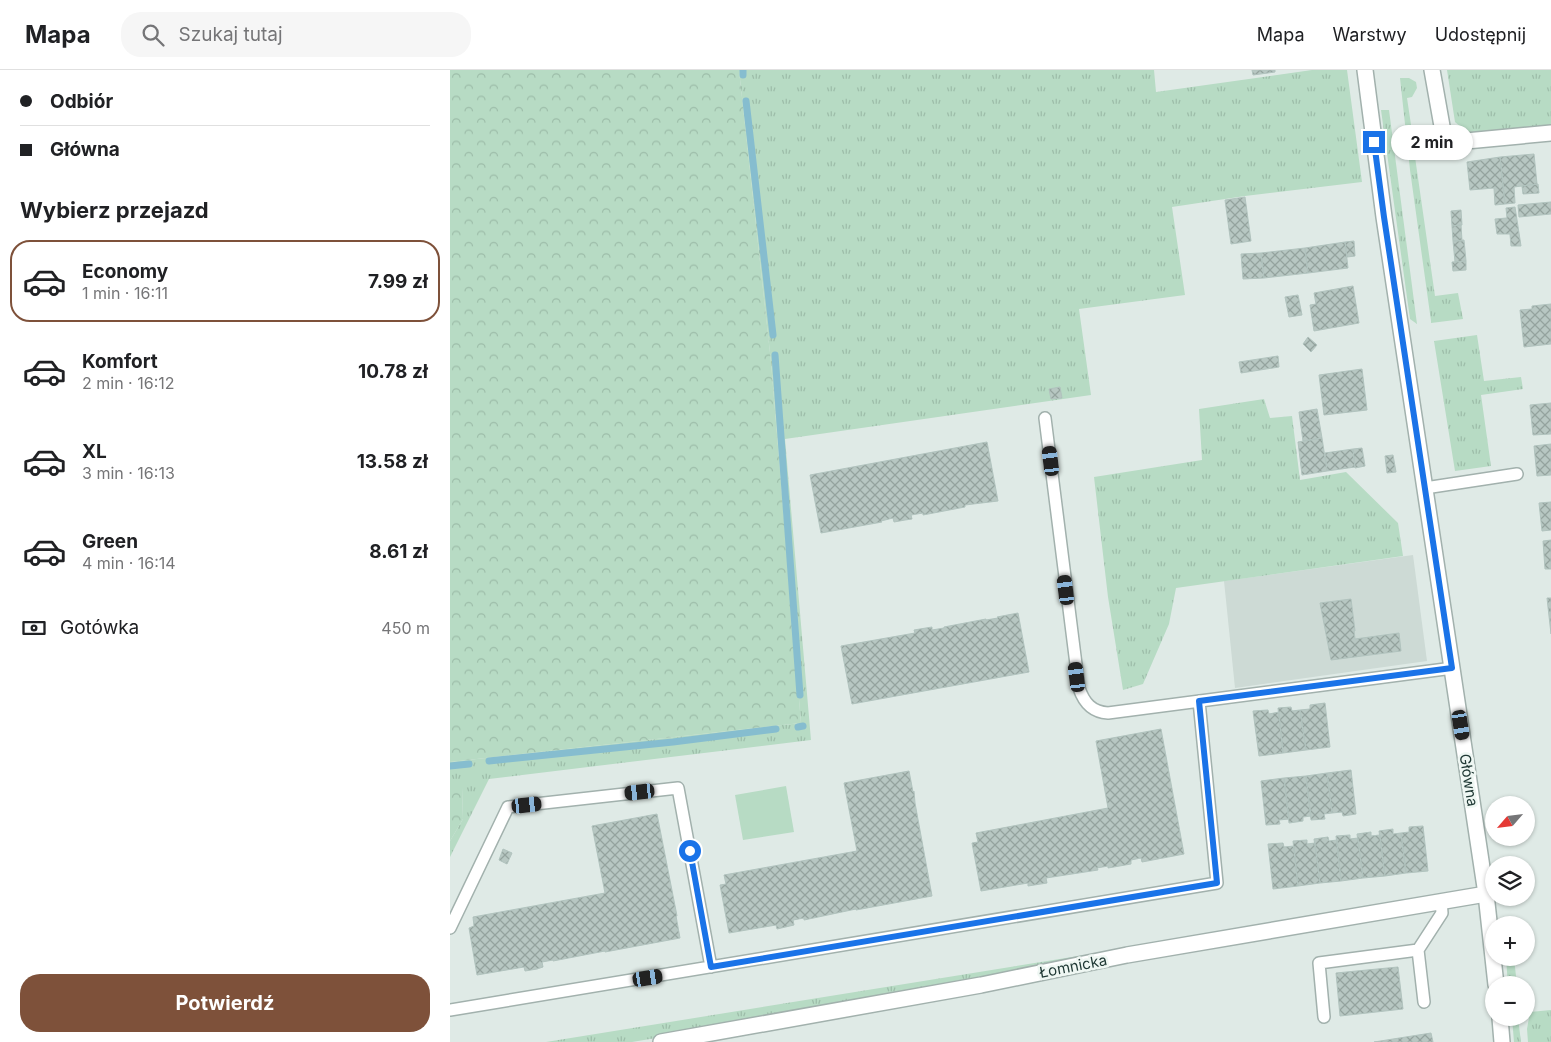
<!DOCTYPE html>
<html lang="pl">
<meta charset="utf-8">
<style>
:root{--surface:#fff;--page:#f6f6f6;--text:#202124;--muted:#757577;--line:#e0e0e0;--accent:#7e513a}
body{margin:0;font-family:Inter,sans-serif;background:var(--page);color:var(--text);height:100vh;display:flex;flex-direction:column;font-size:19px;white-space:nowrap}
*{box-sizing:border-box;margin:0}
p{font-size:16px;color:var(--muted)}
.icon{flex:none;width:28px;height:28px;fill:none;stroke:currentColor;stroke-width:2;stroke-linecap:round;stroke-linejoin:round}
.map{position:relative;flex:1;overflow:hidden}
.details{display:flex;flex-direction:column;background:var(--surface);width:450px}
.details>*{flex:none}
.hud{display:grid;align-content:center;height:110px;padding:0 20px;background:var(--surface)}
.needle{width:32px;rotate:242deg}
.tools{position:absolute;left:1035px;top:726px;display:grid;gap:10px}
.tools a{display:grid;place-items:center;width:50px;height:50px;border-radius:50%;background:var(--surface);box-shadow:0 1px 4px #0004;font-size:25px}
.end{position:absolute;width:22px;height:22px;margin:-11px;border:6px solid #1a73e8;background:#fff;box-shadow:0 0 0 2px #fff}
.from{border-radius:50%}
.bubble{position:absolute;height:35px;border-radius:18px;background:var(--surface);box-shadow:0 1px 4px #0004;font-size:16px;font-weight:700;line-height:35px;text-align:center}
.car{position:absolute;width:15px;height:30px;margin:-15px -8px;border-radius:6px;box-shadow:0 0 4px 1px #0007;background:linear-gradient(#222 24%,#8ab4d8 0 40%,#222 0 76%,#8ab4d8 0 86%,#222 0)}
.hud b{display:flex;align-items:center;gap:18px;height:48px;font-size:19px}
.hud b+b{border-top:1px solid var(--line)}
.hud i{width:12px;height:12px;background:var(--text)}
ul{padding:0;list-style:none}
li{display:flex;align-items:center;gap:15px;height:82px;margin:0 10px 8px;padding:0 10px;border:2px solid transparent;border-radius:20px}
li div{flex:1}
li b{display:block;font-size:19px}
li em{font-style:normal;font-weight:700}
li.on{border-color:var(--accent)}
li>.icon{width:45px;height:45px;stroke-width:1.5}
h2{padding:0 20px;font-size:22px;line-height:60px}
.pay{display:flex;align-items:center;gap:12px;height:55px;padding:0 20px;font-size:19px}
.pay p{margin-inline-start:auto}
.button{display:flex;gap:10px;margin-top:auto;padding:10px 20px}
.button a{flex:1;height:58px;border-radius:20px;background:var(--accent);color:#fff;font-size:20px;font-weight:700;line-height:58px;text-align:center}
header{display:flex;align-items:center;gap:30px;box-sizing:border-box;height:70px;padding:0 25px;background:var(--surface);border-bottom:1px solid var(--line)}
header strong{font-size:24px}
nav{display:flex;gap:28px;margin-inline-start:auto;font-size:18px}
.search{width:350px;height:45px;background:var(--page);display:flex;align-items:center;gap:12px;box-sizing:border-box;padding:0 18px;border-radius:20px;color:var(--muted);font-size:19px}
main{display:flex;flex:1;min-height:0}
.map>svg:first-child{display:block}
</style>
<header>
<strong>Mapa</strong>
<div class="search"><svg class="icon" aria-label="search" viewBox="0 0 24 24"><circle cx="10" cy="10" r="6"/><path d="M15 15l6 6"/></svg>Szukaj tutaj</div>
<nav><a>Mapa</a><a>Warstwy</a><a>Udostępnij</a></nav>
</header>
<main>
<section class="details">
<div class="hud">
<b><i class="from"></i>Odbiór</b>
<b><i></i>Główna</b>
</div>
<h2>Wybierz przejazd</h2>
<ul>
<li class="on"><svg class="icon" aria-label="car" viewBox="0 0 24 24"><path d="M5 17H2v-5l4-1 3-4h7l3 4 3 1v5h-3M9 17h6M6 11h13"/><circle cx="7" cy="17" r="2"/><circle cx="17" cy="17" r="2"/></svg><div><b>Economy</b><p>1 min · 16:11</p></div><em>7.99 zł</em></li>
<li><svg class="icon" aria-label="car" viewBox="0 0 24 24"><path d="M5 17H2v-5l4-1 3-4h7l3 4 3 1v5h-3M9 17h6M6 11h13"/><circle cx="7" cy="17" r="2"/><circle cx="17" cy="17" r="2"/></svg><div><b>Komfort</b><p>2 min · 16:12</p></div><em>10.78 zł</em></li>
<li><svg class="icon" aria-label="car" viewBox="0 0 24 24"><path d="M5 17H2v-5l4-1 3-4h7l3 4 3 1v5h-3M9 17h6M6 11h13"/><circle cx="7" cy="17" r="2"/><circle cx="17" cy="17" r="2"/></svg><div><b>XL</b><p>3 min · 16:13</p></div><em>13.58 zł</em></li>
<li><svg class="icon" aria-label="car" viewBox="0 0 24 24"><path d="M5 17H2v-5l4-1 3-4h7l3 4 3 1v5h-3M9 17h6M6 11h13"/><circle cx="7" cy="17" r="2"/><circle cx="17" cy="17" r="2"/></svg><div><b>Green</b><p>4 min · 16:14</p></div><em>8.61 zł</em></li>
</ul>
<div class="pay"><svg class="icon" aria-label="cash" viewBox="0 0 24 24"><path d="M3 7h18v10H3z"/><circle cx="12" cy="12" r="2"/></svg>Gotówka<p>450 m</p></div>
<div class="button"><a>Potwierdź</a></div>
</section>
<div class="map">
<svg width="1101" height="972" viewBox="0 0 1101 972">
<defs>
<pattern id="grass-tufts" width="24" height="20" patternUnits="userSpaceOnUse" patternTransform="scale(1.25)"><rect width="24" height="20" fill="#b7dbc4"/><path d="M3 7l-1-3M5 7V3M7 7l1-3M15 17l-1-3M17 17v-4M19 17l1-3" fill="none" stroke="#9dbda9"/></pattern>
<pattern id="forest-crowns" width="20" height="18" patternUnits="userSpaceOnUse" patternTransform="scale(1.25)"><rect width="20" height="18" fill="#b7dbc4"/><path d="M2 6a3 3 0 1 1 6 0M12 15a3 3 0 1 1 6 0" fill="none" stroke="#9dbda9"/></pattern>
<pattern id="building-cross-hatch" width="8" height="8" patternUnits="userSpaceOnUse" patternTransform="scale(1.25)"><rect width="8" height="8" fill="#b7c7c2"/><path d="M0 0l8 8M0 8l8-8" fill="none" stroke="#94a39e"/></pattern>
</defs>
<rect width="100%" height="100%" fill="#dfeae6"/>
<path fill="#cddad5" d="M 963,485 L 977,591 L 785,618 L 774,511 Z"/>
<path fill="url(#grass-tufts)" d="M 289,0 L 704,0 L 706,22 L 862,0 L 897,0 L 912,112 L 795,126 L 722,137 L 735,225 L 629,239 L 641,325 L 335,369 L 361,670 L 39,709 L 0,787 L 0,771 L 13,749 L 12,718 L 0,718 L 0,692 L 351,653 L 321,292 Z
M 997,0 L 1101,0 L 1101,55 L 1018,63 L 1005,52 Z
M 950,8 L 959,8 L 966,12 L 967,18 L 962,27 L 957,28 L 963,68 L 980,66 L 983,85 L 965,87 L 985,226 L 1008,223 L 1013,249 L 981,253 L 981,251 L 960,100 Z
M 931,40 L 939,40 L 967,254 L 960,249 Z
M 1027,265 L 1034,311 L 1071,307 L 1073,319 L 1031,325 L 1041,396 L 1005,401 L 984,271 Z
M 814,329 L 820,348 L 842,346 L 850,410 L 896,402 L 948,453 L 953,486 L 726,518 L 719,554 L 693,614 L 673,620 L 658,527 L 644,407 L 752,390 L 749,339 Z
M 678,878 L 680,889 L 182,972 L 96,972 Z
M 1056,888 L 1064,888 L 1067,915 L 1058,915 Z
M 1101,940 L 1101,972 L 1078,972 L 1077,959 L 1080,942 Z
M 1062,948 L 1068,948 L 1071,972 L 1064,972 Z"/>
<path fill="url(#forest-crowns)" d="M 0,0 L 289,0 L 321,292 L 351,653 L 0,692 Z
M 0,718 L 12,718 L 13,749 L 0,771 Z"/>
<path fill="#b7dbc4" d="M 336,716 L 344,762 L 293,770 L 285,725 Z"/>
<g fill="none" stroke-linecap="round" stroke-linejoin="round">
<path stroke="#86bdcf" stroke-width="7" d="M 293,0 L 293,5
M 296,31 L 323,265
M 325,285 L 350,625
M 348,657 L 353,656
M 39,691 L 223,672 L 326,659
M 0,696 L 19,694"/>
</g>
<path fill="url(#building-cross-hatch)" stroke="#b1c3be" d="M 802,0 L 825,0 L 825,2 L 803,5 Z
M 1084,84 L 1087,114 L 1064,117 L 1065,133 L 1055,134 L 1050,87 Z
M 1050,87 L 1055,134 L 1045,135 L 1044,118 L 1020,120 L 1017,92 Z
M 1088,114 L 1089,123 L 1073,124 L 1072,116 Z
M 795,127 L 801,171 L 781,174 L 775,130 Z
M 1101,132 L 1101,144 L 1069,147 L 1068,135 Z
M 1065,137 L 1071,176 L 1061,176 L 1060,164 L 1047,164 L 1045,149 L 1057,148 L 1056,138 Z
M 1011,140 L 1012,155 L 1002,156 L 1001,141 Z
M 1011,155 L 1012,171 L 1003,171 L 1002,156 Z
M 1014,170 L 1016,191 L 1005,192 L 1003,171 Z
M 904,171 L 905,186 L 897,187 L 895,172 Z
M 895,172 L 898,198 L 858,203 L 855,178 Z
M 855,178 L 858,203 L 814,208 L 811,183 Z
M 811,183 L 814,208 L 793,209 L 791,184 Z
M 1016,191 L 1016,200 L 1003,201 L 1002,192 Z
M 903,216 L 909,253 L 864,261 L 860,235 L 866,234 L 864,223 Z
M 848,225 L 852,245 L 839,247 L 835,227 Z
M 1101,234 L 1101,274 L 1074,277 L 1070,240 L 1082,239 L 1082,236 Z
M 858,267 L 867,275 L 861,282 L 853,274 Z
M 828,286 L 829,297 L 791,303 L 789,292 Z
M 912,299 L 917,340 L 874,345 L 869,305 Z
M 610,317 L 612,328 L 601,329 L 599,319 Z
M 1101,333 L 1101,364 L 1083,365 L 1080,335 Z
M 867,339 L 872,368 L 853,371 L 849,342 Z
M 872,368 L 877,401 L 852,405 L 848,372 Z
M 537,372 L 548,431 L 515,435 L 515,437 L 473,445 L 473,443 L 461,445 L 462,449 L 455,450 L 444,452 L 443,448 L 431,451 L 432,452 L 371,463 L 360,405 Z
M 1101,374 L 1101,405 L 1087,406 L 1084,376 Z
M 912,378 L 915,396 L 905,398 L 903,379 Z
M 903,379 L 905,397 L 877,401 L 875,383 Z
M 943,385 L 946,402 L 937,403 L 935,386 Z
M 1101,432 L 1101,460 L 1092,461 L 1089,433 Z
M 1101,470 L 1101,499 L 1095,499 L 1093,471 Z
M 1097,528 L 1101,528 L 1101,564 Z
M 901,529 L 905,561 L 904,561 L 905,569 L 949,563 L 951,581 L 881,590 L 870,533 Z
M 568,543 L 579,602 L 402,634 L 391,576 L 465,563 L 464,560 L 482,557 L 482,560 L 494,558 L 494,557 L 536,549 L 536,550 L 548,548 L 547,547 Z
M 875,633 L 880,677 L 856,680 L 850,640 L 860,639 L 860,635 Z
M 841,637 L 842,641 L 850,640 L 856,680 L 833,683 L 828,638 Z
M 818,640 L 819,644 L 829,642 L 833,683 L 809,686 L 803,641 Z
M 711,659 L 734,784 L 692,792 L 691,788 L 681,790 L 681,794 L 658,798 L 658,796 L 647,798 L 648,800 L 596,808 L 597,813 L 578,816 L 578,813 L 531,821 L 522,773 L 528,772 L 526,763 L 658,738 L 646,671 Z
M 901,700 L 906,744 L 893,746 L 892,742 L 882,743 L 877,703 Z
M 459,701 L 463,722 L 464,721 L 465,733 L 482,826 L 406,840 L 406,839 L 354,850 L 354,848 L 343,850 L 344,855 L 327,859 L 326,855 L 279,863 L 270,815 L 276,814 L 274,805 L 407,781 L 394,713 Z
M 877,703 L 882,743 L 874,744 L 875,749 L 861,750 L 856,706 Z
M 856,706 L 861,746 L 853,747 L 853,751 L 839,753 L 834,708 Z
M 834,708 L 839,749 L 829,750 L 830,754 L 816,755 L 811,711 Z
M 207,744 L 227,846 L 226,846 L 230,868 L 155,882 L 155,881 L 103,891 L 103,890 L 92,892 L 93,897 L 87,899 L 75,901 L 74,897 L 27,905 L 19,858 L 24,856 L 23,847 L 155,823 L 142,756 Z
M 973,756 L 978,801 L 956,803 L 951,763 L 959,762 L 959,757 Z
M 943,759 L 943,764 L 951,763 L 956,803 L 935,806 L 929,761 Z
M 921,762 L 921,766 L 930,765 L 935,806 L 913,808 L 907,764 Z
M 900,765 L 900,769 L 908,768 L 913,808 L 891,811 L 886,766 Z
M 878,767 L 879,771 L 887,770 L 891,811 L 870,813 L 864,769 Z
M 857,770 L 857,774 L 865,773 L 870,813 L 848,816 L 843,771 Z
M 833,773 L 834,777 L 844,776 L 848,816 L 823,819 L 818,774 Z
M 53,779 L 62,783 L 57,794 L 49,790 Z
M 948,897 L 953,939 L 890,946 L 886,903 Z
M 981,963 L 983,972 L 924,972 Z"/>
<g fill="none" stroke-linecap="round" stroke-linejoin="round">
<defs>
<path id="service" d="M 595,348 L 629,618 C 634,633 642,642 658,643 L 1003,598
M 975,418 L 1067,404
M 0,858 L 58,737 L 228,718 L 261,897
M 974,932 L 968,880 L 992,843 L 991,831
M 0,940 L 767,813 L 749,631
M 874,947 L 869,893 L 968,880"/>
<path id="minor" d="M 982,0 L 995,73 L 1101,63
M 211,972 L 531,915 L 677,885 L 1036,824"/>
<path id="tertiary" d="M 915,0 L 934,147 L 1036,824 L 1046,915
M 1050,948 L 1052,972"/>
</defs>
<use href="#service" stroke="#a2b1ad" stroke-width="14"/>
<use href="#minor" stroke="#a2b1ad" stroke-width="18"/>
<use href="#tertiary" stroke="#a2b1ad" stroke-width="18"/>
<use href="#service" stroke="#fff" stroke-width="11"/>
<use href="#minor" stroke="#fff" stroke-width="15"/>
<use href="#tertiary" stroke="#fff" stroke-width="15"/>
</g>
<g fill="none" stroke-linecap="round" stroke-linejoin="round">
<path stroke="#1a73e8" stroke-width="6" d="M 240,781 L 261,897 L 767,813 L 749,631 L 1002,598 L 934,147 L 924,72"/>
</g>
<g text-anchor="middle" dominant-baseline="central" stroke-width="5" stroke-linejoin="round" paint-order="stroke">
<g font-size="15" fill="#203935" stroke="#eff7f3">
<text transform="translate(1019 710) rotate(81)">Główna</text>
<text transform="translate(623 896) rotate(-11)">Łomnicka</text>
</g>
</g>
</svg>
<div class="tools">
<a><svg class="needle" viewBox="-14 -14 28 28"><path d="M0-13l5 13h-10z" fill="#e53935"/><path d="M0 13l5-13h-10z" fill="#757577"/></svg></a>
<a><svg class="icon" aria-label="layers" viewBox="0 0 24 24"><path d="M12 4l9 5-9 5-9-5zM3 14l9 5 9-5"/></svg></a>
<a>+</a>
<a>−</a>
</div>
<i class="end from" style="left:240px;top:781px"></i>
<i class="end" style="left:924px;top:72px"></i>
<div class="bubble" style="left:941px;top:55px;width:82px">2 min</div>
<i class="car" style="left:601px;top:391px;rotate:353deg"></i>
<i class="car" style="left:616px;top:520px;rotate:353deg"></i>
<i class="car" style="left:627px;top:607px;rotate:353deg"></i>
<i class="car" style="left:1011px;top:655px;rotate:171deg"></i>
<i class="car" style="left:190px;top:722px;rotate:264deg"></i>
<i class="car" style="left:77px;top:735px;rotate:84deg"></i>
<i class="car" style="left:198px;top:908px;rotate:81deg"></i>
</div>
</main>
